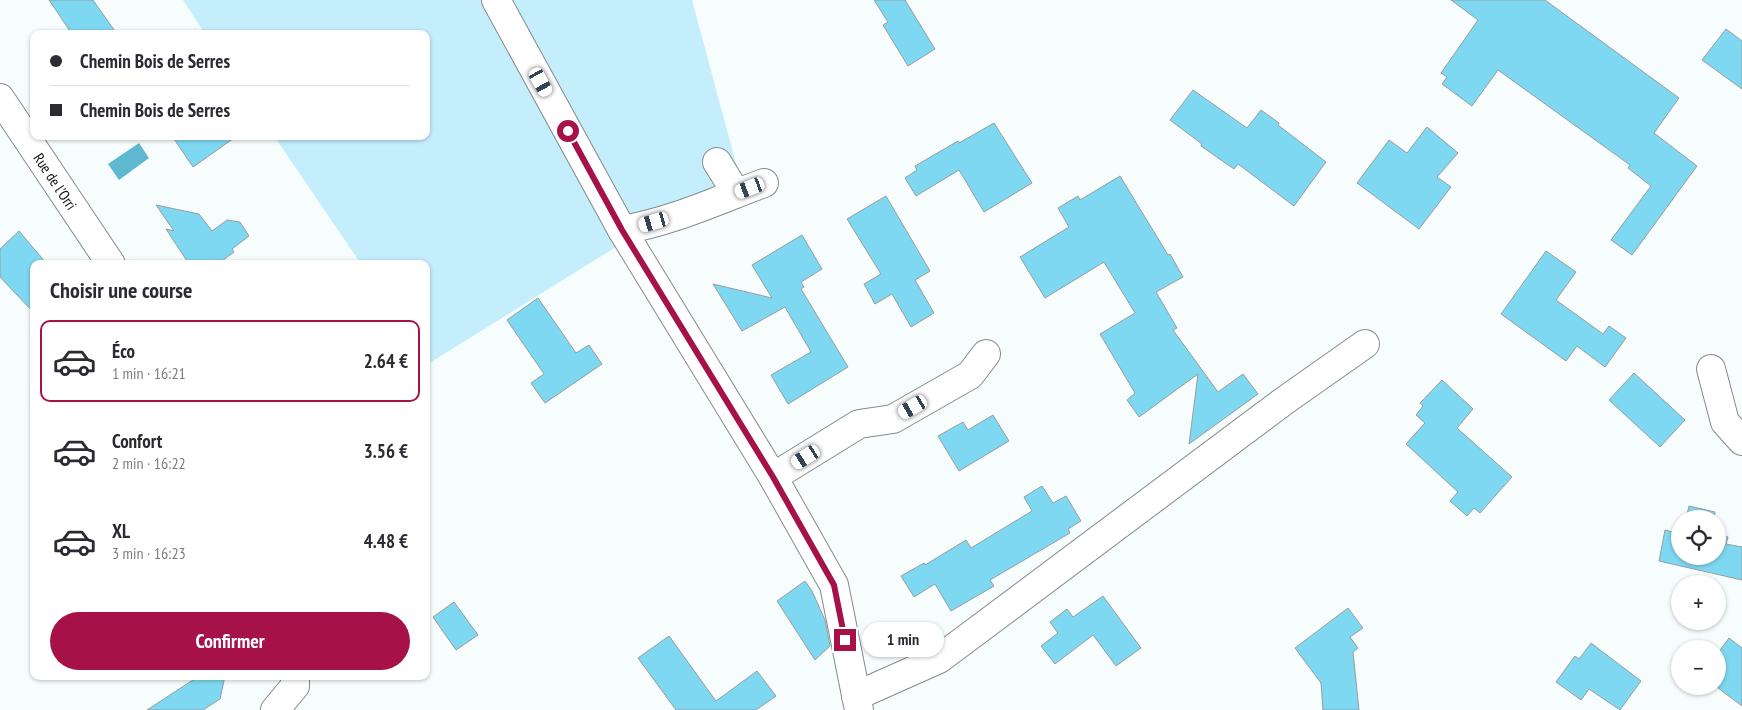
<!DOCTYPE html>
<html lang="fr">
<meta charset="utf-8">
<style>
:root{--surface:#fff;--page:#f7f7f7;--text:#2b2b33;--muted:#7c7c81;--line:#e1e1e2;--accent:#a61148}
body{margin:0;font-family:"PT Sans Narrow",sans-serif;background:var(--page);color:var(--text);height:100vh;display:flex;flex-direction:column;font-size:19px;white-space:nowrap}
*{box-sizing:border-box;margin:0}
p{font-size:16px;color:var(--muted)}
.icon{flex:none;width:28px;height:28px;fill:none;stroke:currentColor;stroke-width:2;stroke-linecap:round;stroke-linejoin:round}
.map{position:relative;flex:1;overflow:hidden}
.sheet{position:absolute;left:30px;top:260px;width:400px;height:420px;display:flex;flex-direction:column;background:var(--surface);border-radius:10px;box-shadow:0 1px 4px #0004}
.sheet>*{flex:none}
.banner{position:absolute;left:30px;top:30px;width:400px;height:110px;border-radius:10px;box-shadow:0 1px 4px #0004;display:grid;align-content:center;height:110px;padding:0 20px;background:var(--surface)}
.tools{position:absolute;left:1671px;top:510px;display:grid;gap:10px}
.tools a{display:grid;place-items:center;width:55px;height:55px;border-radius:50%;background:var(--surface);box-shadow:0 1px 4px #0004;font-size:25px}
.end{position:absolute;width:22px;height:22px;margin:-11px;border:6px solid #a61148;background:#fff;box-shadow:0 0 0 2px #fff}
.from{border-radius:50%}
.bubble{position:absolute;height:35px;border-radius:18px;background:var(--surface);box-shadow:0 1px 4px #0004;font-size:16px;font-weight:700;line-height:35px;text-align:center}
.car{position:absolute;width:15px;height:30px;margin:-15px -8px;border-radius:6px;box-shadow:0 0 4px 1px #0007;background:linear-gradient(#fff 24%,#345 0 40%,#fff 0 76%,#345 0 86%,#fff 0)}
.banner b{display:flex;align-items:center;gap:18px;height:48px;font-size:19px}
.banner b+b{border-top:1px solid var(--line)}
.banner i{width:12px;height:12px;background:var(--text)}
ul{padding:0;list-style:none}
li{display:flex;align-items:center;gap:15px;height:82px;margin:0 10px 8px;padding:0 10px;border:2px solid transparent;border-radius:10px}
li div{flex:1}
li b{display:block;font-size:19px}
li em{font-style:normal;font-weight:700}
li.current{border-color:var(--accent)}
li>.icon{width:45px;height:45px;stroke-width:1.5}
h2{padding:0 20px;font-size:22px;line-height:60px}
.action{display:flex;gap:10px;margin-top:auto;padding:10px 20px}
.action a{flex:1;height:58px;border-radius:30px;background:var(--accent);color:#fff;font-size:20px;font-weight:700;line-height:58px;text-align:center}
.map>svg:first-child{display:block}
</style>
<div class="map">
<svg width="1742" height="710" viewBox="0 0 1742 710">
<rect width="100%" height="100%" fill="#f7fcfd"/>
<path fill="#c4eefb" d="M 183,0 L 692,0 L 738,171 L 428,364 L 426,361 L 426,264 L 361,264 L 274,136 L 426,136 L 426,34 L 205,34 Z"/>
<path fill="#5eb8d0" d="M 139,143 L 149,158 L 119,180 L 108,164 Z"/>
<path fill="#7ed8f1" stroke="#999d9e" d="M 49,0 L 93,0 L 117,34 L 72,34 Z
M 874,0 L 905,0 L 935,49 L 908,66 L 883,25 L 888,22 Z
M 1451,0 L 1545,0 L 1679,98 L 1654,133 L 1697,166 L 1632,255 L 1611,240 L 1651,186 L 1628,168 L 1630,165 L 1498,70 L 1472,106 L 1442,84 L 1447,77 L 1441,73 L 1478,20 Z
M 1726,29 L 1742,41 L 1742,89 L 1702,60 Z
M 1193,90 L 1247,128 L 1261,110 L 1279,123 L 1278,125 L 1326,162 L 1294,206 L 1238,164 L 1234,169 L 1201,146 L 1202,144 L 1170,120 Z
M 994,123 L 1032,183 L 984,212 L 959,170 L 916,196 L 905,178 L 917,170 L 915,166 L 958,141 L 959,143 Z
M 1427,127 L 1458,153 L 1437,177 L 1451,187 L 1419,229 L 1357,183 L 1389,140 L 1407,153 Z
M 172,136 L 237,136 L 193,167 Z
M 1120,176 L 1168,255 L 1170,254 L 1183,277 L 1156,292 L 1177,328 L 1173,330 L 1218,392 L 1243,374 L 1258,394 L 1189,444 L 1198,374 L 1139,417 L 1127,400 L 1135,393 L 1100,334 L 1135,313 L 1104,262 L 1045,298 L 1020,257 L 1069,227 L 1058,208 L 1078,196 L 1080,200 Z
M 886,196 L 930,271 L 915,280 L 934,313 L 911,327 L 892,294 L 875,304 L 864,284 L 881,274 L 847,219 Z
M 156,205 L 199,214 L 212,231 L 227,220 L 240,222 L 249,236 L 232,249 L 234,252 L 218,264 L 189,264 L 166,229 L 174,231 Z
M 19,231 L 47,264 L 34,264 L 34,313 L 0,277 L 0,249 Z
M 802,235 L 822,269 L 801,282 L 804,287 L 801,289 L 848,367 L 788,404 L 771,375 L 811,352 L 785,307 L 742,331 L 713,284 L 772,298 L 752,265 Z
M 1546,251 L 1576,272 L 1556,300 L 1603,334 L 1609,326 L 1626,338 L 1605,367 L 1577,346 L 1566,361 L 1501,314 Z
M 538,298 L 576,353 L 589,345 L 602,364 L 545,403 L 531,383 L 544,374 L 507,320 Z
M 1634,373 L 1685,420 L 1660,447 L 1609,400 Z
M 1442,380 L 1473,409 L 1457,428 L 1512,477 L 1480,513 L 1474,508 L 1467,516 L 1450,501 L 1458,492 L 1406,444 L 1425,423 L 1416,415 L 1423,406 L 1420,403 Z
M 993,415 L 1009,441 L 959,471 L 938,436 L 963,422 L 968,430 Z
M 1042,486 L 1053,503 L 1066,496 L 1081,521 L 1068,529 L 1070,533 L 990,580 L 994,586 L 951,611 L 935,584 L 914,597 L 901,576 L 924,563 L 925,565 L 966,540 L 971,548 L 1032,511 L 1024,497 Z
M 1689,506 L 1715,512 L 1714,519 L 1686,519 Z
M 1665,530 L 1680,534 L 1680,556 L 1718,556 L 1718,535 L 1728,537 L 1726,544 L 1742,547 L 1742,580 L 1659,561 Z
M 805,581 L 812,591 L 825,620 L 830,646 L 815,660 L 777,601 Z
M 1103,596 L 1141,648 L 1116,666 L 1093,635 L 1055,664 L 1041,646 L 1058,633 L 1050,622 L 1067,609 L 1073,617 Z
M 454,602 L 478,635 L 456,650 L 433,617 Z
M 1348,608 L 1363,628 L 1350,637 L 1358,648 L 1353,652 L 1359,710 L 1323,710 L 1321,683 L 1295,648 Z
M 669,636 L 716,701 L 757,671 L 776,696 L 756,710 L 676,710 L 638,658 Z
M 1729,638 L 1742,648 L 1742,706 L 1718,688 L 1718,653 Z
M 1591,643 L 1641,681 L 1620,710 L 1589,689 L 1581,700 L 1556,682 L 1575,656 L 1579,659 Z
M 199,676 L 225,676 L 220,699 L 203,710 L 147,710 Z"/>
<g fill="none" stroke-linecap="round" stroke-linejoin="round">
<defs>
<g id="minor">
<path d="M 496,0 L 622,230 L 773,477 L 834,585 L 859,710"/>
<path id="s1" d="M 0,98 L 111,264"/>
<path d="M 717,162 L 736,193"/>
<path d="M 622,230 C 671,222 718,200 764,183"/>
<path d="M 1711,369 L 1725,422 L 1742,441"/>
<path d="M 773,477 L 859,424 L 893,419 L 970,375 L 986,354"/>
<path d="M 856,696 L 939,659 L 1284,401 L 1365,344"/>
<path d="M 275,710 L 295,686 L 295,676"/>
</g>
</defs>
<use href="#minor" stroke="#868a8b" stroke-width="30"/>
<use href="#minor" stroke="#fff" stroke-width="28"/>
</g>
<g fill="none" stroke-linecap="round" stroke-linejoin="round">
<path stroke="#a61148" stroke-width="6" d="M 568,131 L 622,230 L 773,477 L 834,585 L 845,640"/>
</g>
<g text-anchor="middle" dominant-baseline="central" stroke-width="4" stroke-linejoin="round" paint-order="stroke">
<g font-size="15" fill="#111313" stroke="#f7fcfd">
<text stroke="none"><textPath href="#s1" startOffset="100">Rue de l'Orri</textPath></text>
</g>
</g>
</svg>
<div class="tools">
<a><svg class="icon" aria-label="locate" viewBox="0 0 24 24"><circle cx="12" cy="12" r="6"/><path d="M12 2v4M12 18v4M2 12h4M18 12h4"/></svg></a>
<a>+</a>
<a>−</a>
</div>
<i class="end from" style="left:568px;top:131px"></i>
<i class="end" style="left:845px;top:640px"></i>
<div class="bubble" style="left:862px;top:622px;width:82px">1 min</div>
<i class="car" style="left:541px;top:82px;rotate:151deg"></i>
<i class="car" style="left:750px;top:188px;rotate:249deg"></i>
<i class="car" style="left:654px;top:222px;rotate:254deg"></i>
<i class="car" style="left:913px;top:407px;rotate:240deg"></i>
<i class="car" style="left:806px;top:457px;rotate:238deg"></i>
<div class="banner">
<b><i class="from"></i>Chemin Bois de Serres</b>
<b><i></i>Chemin Bois de Serres</b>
</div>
<section class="sheet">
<h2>Choisir une course</h2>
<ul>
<li class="current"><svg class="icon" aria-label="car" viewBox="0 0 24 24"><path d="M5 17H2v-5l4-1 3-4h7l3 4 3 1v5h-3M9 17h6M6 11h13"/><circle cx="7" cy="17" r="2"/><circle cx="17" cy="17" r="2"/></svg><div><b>Éco</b><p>1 min · 16:21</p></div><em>2.64 €</em></li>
<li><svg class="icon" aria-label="car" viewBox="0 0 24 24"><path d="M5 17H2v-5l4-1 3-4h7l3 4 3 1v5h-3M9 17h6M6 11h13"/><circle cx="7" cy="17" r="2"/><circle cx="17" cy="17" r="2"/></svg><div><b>Confort</b><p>2 min · 16:22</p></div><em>3.56 €</em></li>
<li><svg class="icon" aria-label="car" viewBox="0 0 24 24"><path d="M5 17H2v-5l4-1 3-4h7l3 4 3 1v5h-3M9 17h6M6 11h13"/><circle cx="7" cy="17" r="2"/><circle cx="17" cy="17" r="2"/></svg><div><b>XL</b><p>3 min · 16:23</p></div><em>4.48 €</em></li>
</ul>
<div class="action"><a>Confirmer</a></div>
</section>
</div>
